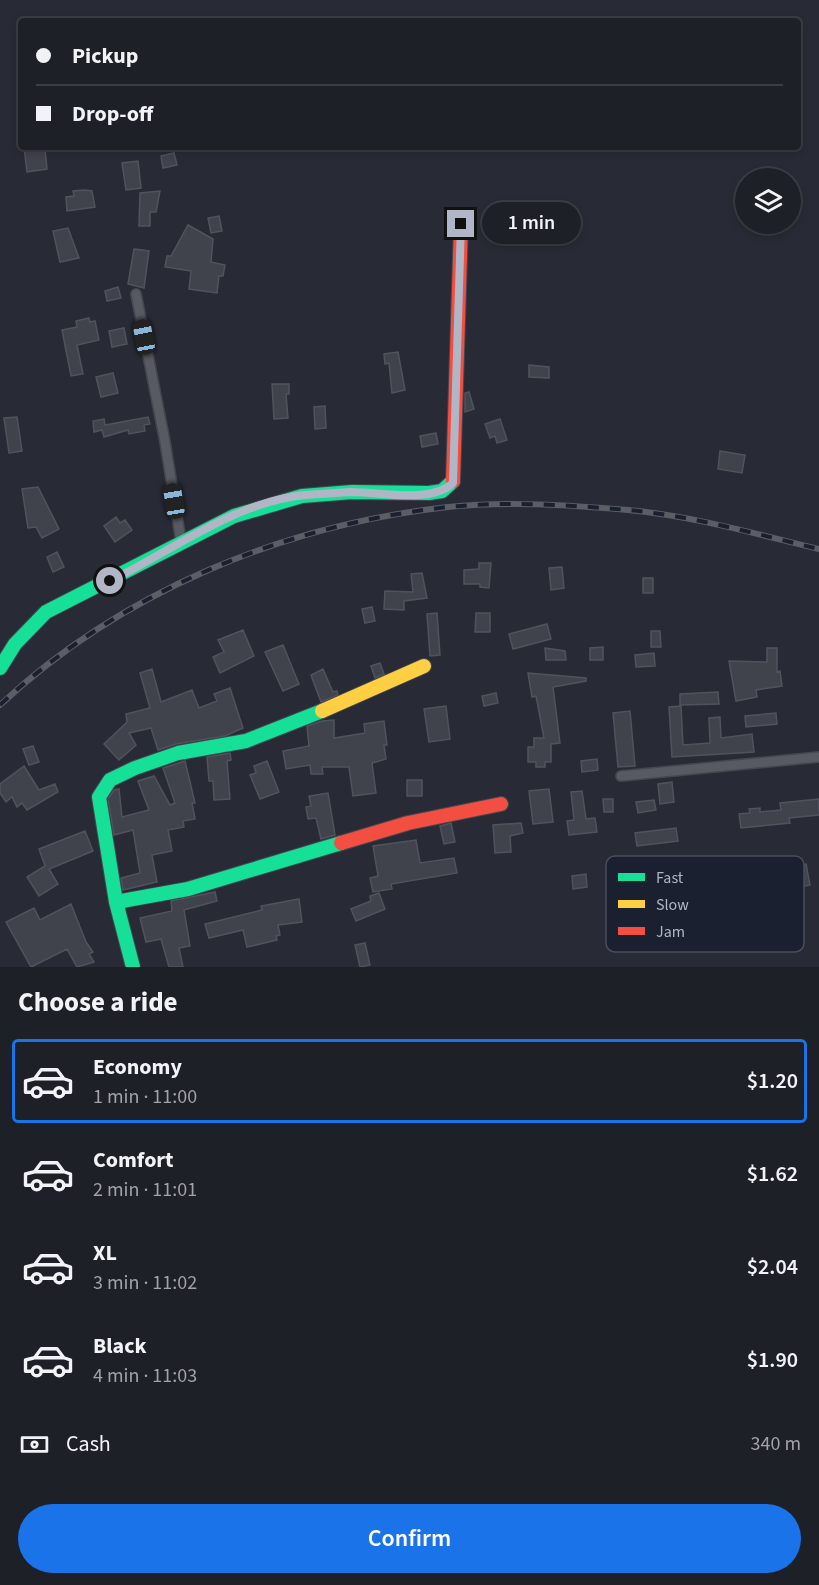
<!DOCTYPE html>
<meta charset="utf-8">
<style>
:root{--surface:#1e2028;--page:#2b2d34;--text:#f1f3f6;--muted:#a1a3a8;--line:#3c3e45;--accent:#1a73e8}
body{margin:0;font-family:"Source Sans 3",sans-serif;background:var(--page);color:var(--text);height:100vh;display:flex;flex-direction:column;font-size:22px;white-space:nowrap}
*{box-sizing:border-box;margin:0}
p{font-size:20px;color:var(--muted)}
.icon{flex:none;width:33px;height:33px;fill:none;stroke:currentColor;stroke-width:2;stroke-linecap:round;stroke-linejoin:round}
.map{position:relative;height:967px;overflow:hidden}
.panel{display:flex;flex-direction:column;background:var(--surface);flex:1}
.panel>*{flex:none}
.guide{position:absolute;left:18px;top:18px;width:783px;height:132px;border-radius:6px;box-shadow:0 3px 9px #0003,0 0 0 2px var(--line);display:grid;align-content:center;height:132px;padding:0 18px;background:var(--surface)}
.controls{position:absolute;left:735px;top:168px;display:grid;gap:12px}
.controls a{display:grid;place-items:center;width:66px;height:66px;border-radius:50%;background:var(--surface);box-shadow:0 3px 9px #0003,0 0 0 2px var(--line);font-size:30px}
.end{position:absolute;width:27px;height:27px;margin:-14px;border:8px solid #b1b6c7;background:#111;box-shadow:0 0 0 3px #111}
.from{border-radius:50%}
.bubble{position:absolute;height:42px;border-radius:21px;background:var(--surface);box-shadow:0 3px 9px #0003,0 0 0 2px var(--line);font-size:20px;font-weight:600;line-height:42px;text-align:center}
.car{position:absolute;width:18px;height:36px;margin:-18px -9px;border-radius:8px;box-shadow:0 0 4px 2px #0007;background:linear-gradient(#222 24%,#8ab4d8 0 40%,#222 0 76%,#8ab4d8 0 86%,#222 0)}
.guide b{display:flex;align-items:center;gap:21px;height:57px;font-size:22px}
.guide b+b{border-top:2px solid var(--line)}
.guide i{width:15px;height:15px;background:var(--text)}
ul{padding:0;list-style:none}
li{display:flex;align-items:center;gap:18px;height:84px;margin:0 12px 9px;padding:0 6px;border:3px solid transparent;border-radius:6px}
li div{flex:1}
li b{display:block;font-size:22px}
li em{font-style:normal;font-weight:600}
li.on{border-color:var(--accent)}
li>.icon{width:54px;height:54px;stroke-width:1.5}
h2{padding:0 18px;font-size:27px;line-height:72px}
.pay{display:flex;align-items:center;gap:15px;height:66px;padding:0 18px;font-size:22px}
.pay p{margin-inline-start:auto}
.cta{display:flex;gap:12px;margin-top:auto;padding:12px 18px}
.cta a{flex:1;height:69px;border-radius:36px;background:var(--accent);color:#fff;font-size:24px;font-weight:600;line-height:69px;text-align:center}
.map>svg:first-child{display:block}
</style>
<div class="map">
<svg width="819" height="967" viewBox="0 0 819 967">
<rect width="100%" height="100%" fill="#282b35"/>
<path fill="#41434c" stroke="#50535d" stroke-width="1.5" d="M 24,147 L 45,149 L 47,169 L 27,172 Z
M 174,153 L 177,165 L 163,168 L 161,156 Z
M 138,161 L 141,188 L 126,190 L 122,163 Z
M 85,190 L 92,191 L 95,207 L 67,211 L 66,197 L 74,196 L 73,191 Z
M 160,191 L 156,212 L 150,212 L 150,226 L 139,226 L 140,193 Z
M 219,216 L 222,231 L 211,233 L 208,218 Z
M 188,225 L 213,239 L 211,262 L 225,265 L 223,276 L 219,276 L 217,293 L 189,289 L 191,271 L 165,267 L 167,256 L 171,256 Z
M 68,228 L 79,258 L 60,262 L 53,231 Z
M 134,249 L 149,251 L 144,288 L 128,284 Z
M 118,287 L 121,298 L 107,301 L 105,291 Z
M 89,318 L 90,322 L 95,321 L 99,340 L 77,345 L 83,374 L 71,376 L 62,330 L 77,327 L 76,321 Z
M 124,328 L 127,344 L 112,347 L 109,331 Z
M 398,352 L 405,390 L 392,393 L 389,363 L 385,364 L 384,354 Z
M 529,365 L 549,367 L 549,378 L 529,377 Z
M 113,373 L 118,393 L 101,397 L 96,377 Z
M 272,384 L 289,384 L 289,394 L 286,394 L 288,418 L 274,419 Z
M 469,392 L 474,409 L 465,412 L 465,393 Z
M 325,406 L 326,428 L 315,429 L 314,407 Z
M 17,417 L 22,451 L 9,453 L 4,418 Z
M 148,417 L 150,424 L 144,425 L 145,431 L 129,434 L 128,430 L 104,437 L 102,430 L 94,432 L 93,421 L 104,419 L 105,425 Z
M 500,419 L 507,440 L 497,443 L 495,436 L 490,438 L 485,424 Z
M 436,433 L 438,444 L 422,447 L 420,436 Z
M 720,451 L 745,455 L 742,473 L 718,469 Z
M 38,487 L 59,529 L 42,538 L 36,527 L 28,528 L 22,489 Z
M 116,517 L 120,523 L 125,520 L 132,530 L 115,542 L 104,526 Z
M 57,552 L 64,567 L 53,572 L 47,557 Z
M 479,563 L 491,563 L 489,588 L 480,587 L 480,584 L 464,584 L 464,570 L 479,569 Z
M 562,567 L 564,588 L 551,590 L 549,568 Z
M 422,573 L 427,598 L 404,601 L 404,610 L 384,609 L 385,591 L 413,592 L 411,574 Z
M 643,578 L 653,578 L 653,593 L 643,593 Z
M 372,607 L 375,621 L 365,623 L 362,609 Z
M 437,613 L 440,655 L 430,656 L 427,614 Z
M 476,613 L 490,613 L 490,632 L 475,632 Z
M 547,624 L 551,639 L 513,649 L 509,634 Z
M 243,630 L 254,656 L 220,673 L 213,657 L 224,652 L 218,640 Z
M 651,631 L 660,631 L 661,647 L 651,647 Z
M 283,645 L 299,684 L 283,691 L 265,652 Z
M 603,647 L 603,660 L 590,660 L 590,648 Z
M 545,648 L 565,651 L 566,660 L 546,660 Z
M 767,648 L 777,648 L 777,672 L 780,671 L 782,686 L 756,690 L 757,697 L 736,701 L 729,661 L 767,662 Z
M 654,653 L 655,666 L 636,667 L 635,655 Z
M 380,663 L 384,674 L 375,678 L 371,666 Z
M 152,669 L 161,702 L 192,690 L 199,708 L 217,701 L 214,694 L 230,688 L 243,728 L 225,736 L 176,744 L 158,750 L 151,728 L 129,733 L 136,745 L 119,760 L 104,744 L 127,722 L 126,714 L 150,708 L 140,673 Z
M 323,669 L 333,692 L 337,691 L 338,695 L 321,702 L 311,675 Z
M 528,673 L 586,678 L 586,681 L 553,687 L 560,743 L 551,744 L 551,762 L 545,762 L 545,767 L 536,767 L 536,762 L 528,762 L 528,747 L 534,747 L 534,738 L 544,738 L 536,696 L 532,697 Z
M 718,692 L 719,704 L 680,705 L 680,694 Z
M 496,693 L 498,703 L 484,706 L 482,696 Z
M 446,706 L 450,739 L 429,742 L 424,709 Z
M 681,706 L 683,745 L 710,743 L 709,718 L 720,717 L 721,738 L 752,734 L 754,752 L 672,757 L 669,707 Z
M 630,711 L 635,766 L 618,767 L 613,713 Z
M 776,713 L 777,724 L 746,727 L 745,716 Z
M 334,720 L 334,738 L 365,733 L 364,724 L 384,721 L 387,745 L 384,745 L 386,759 L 372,763 L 376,793 L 353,796 L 349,767 L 322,767 L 323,774 L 311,774 L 310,765 L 286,769 L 283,751 L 309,746 L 307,726 L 322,721 Z
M 33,746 L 39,762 L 29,765 L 23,749 Z
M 230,753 L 231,760 L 227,761 L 230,799 L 214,800 L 213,781 L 209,781 L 207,757 Z
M 597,759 L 598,770 L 582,772 L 581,761 Z
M 185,761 L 195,803 L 192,803 L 195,819 L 183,821 L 184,827 L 168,830 L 172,851 L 152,855 L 157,882 L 123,890 L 121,878 L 140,873 L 133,830 L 114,835 L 108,799 L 114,790 L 119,789 L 122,817 L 149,810 L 138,781 L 154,776 L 170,805 L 175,803 L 163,768 Z
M 267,761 L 279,792 L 260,799 L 250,775 L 256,773 L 254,766 Z
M 24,766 L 39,790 L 55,784 L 58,792 L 27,810 L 22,803 L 17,807 L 12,797 L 6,802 L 0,793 L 0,784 Z
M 407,780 L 422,780 L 422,796 L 407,796 Z
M 672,782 L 674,802 L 660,804 L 658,784 Z
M 549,789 L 553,822 L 533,824 L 529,791 Z
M 582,791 L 586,819 L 595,818 L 597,832 L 569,835 L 567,821 L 574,820 L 571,792 Z
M 328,793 L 335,835 L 321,839 L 316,818 L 308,819 L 306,807 L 311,806 L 309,796 Z
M 603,799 L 613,799 L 613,812 L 604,812 Z
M 819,799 L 819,815 L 789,818 L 790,823 L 741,828 L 739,814 L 750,813 L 749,809 L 760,808 L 760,812 L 781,810 L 780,803 Z
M 654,800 L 656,810 L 638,813 L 636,802 Z
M 451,823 L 455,842 L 444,844 L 440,826 Z
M 521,823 L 523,833 L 510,836 L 511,852 L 495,853 L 493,825 Z
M 676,828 L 678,841 L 637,846 L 635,833 Z
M 85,831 L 93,851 L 49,869 L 58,884 L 39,896 L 27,877 L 45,866 L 39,849 Z
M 416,840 L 420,863 L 454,858 L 457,873 L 391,884 L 392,889 L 373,892 L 370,878 L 378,876 L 373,846 Z
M 806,864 L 810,885 L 785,890 L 782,877 L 794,875 L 792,866 Z
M 586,874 L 587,887 L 573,889 L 572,876 Z
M 215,892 L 217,901 L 184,910 L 190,946 L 179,948 L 183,967 L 169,967 L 161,939 L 146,942 L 140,918 L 172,911 L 171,901 Z
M 379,893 L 385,909 L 356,921 L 351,909 L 371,901 L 370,896 Z
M 299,899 L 302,922 L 278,925 L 280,935 L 276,936 L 277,940 L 247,947 L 243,930 L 209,938 L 205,924 L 262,910 L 261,906 Z
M 71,904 L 86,942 L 93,952 L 89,954 L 94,962 L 77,967 L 67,949 L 31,967 L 6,922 L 34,908 L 40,920 Z
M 365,943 L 370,965 L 360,967 L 355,945 Z"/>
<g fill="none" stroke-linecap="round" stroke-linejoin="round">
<defs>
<path id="street" d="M 136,294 L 165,442 L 181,541
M 621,776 L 819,757"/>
<path id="fast" d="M 0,668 L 15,644 L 46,612 L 234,516 L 302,496 L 352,492 L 429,493 L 442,491 L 453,481
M 116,902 L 188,889 L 341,843
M 133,967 L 116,902 L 99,797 L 110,780 L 135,768 L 178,753 L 246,741 L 322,711"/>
<path id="slow" d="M 322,711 L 424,666"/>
<path id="jam" d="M 453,481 L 461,224
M 341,843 L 408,823 L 501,804"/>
</defs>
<use href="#street" stroke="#44474e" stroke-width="12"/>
<use href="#fast" stroke="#44474e" stroke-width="16"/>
<use href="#slow" stroke="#44474e" stroke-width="16"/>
<use href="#jam" stroke="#44474e" stroke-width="16"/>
<use href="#street" stroke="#585a63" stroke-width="9"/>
<use href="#fast" stroke="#16e098" stroke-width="14"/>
<use href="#slow" stroke="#ffcf43" stroke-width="14"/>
<use href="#jam" stroke="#f24e42" stroke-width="14"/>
<defs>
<path id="rail" d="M 0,705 C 121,592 283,525 448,507 C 507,501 570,505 628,510 C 693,516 756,534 819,549"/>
</defs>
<use href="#rail" stroke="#5b5e67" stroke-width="6"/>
<use href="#rail" stroke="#1b2030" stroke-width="4" stroke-dasharray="11" stroke-linecap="butt"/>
</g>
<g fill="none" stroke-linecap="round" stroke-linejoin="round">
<path stroke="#b1b6c7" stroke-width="8" d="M 110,581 C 172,551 234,502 305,495 C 320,494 336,493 351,492 C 379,492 431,504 453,483 L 461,224"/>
</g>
<rect x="606" y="856" width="198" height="96" rx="9" fill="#1b2030" stroke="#484d5d" stroke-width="1.5"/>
<rect x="618" y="873" width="27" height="8" fill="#16e098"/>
<rect x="618" y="900" width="27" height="8" fill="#ffcf43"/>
<rect x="618" y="927" width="27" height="8" fill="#f24e42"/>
<g font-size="16" fill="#b1b6c7">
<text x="656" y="883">Fast</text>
<text x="656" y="910">Slow</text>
<text x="656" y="937">Jam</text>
</g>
</svg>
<div class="controls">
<a><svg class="icon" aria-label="layers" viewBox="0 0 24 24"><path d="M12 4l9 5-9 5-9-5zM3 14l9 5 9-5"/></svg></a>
</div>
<i class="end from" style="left:110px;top:581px"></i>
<i class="end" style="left:461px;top:224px"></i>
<div class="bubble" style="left:482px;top:202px;width:99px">1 min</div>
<i class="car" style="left:144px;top:337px;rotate:349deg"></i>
<i class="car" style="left:174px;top:501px;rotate:351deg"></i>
<div class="guide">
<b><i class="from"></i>Pickup</b>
<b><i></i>Drop-off</b>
</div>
</div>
<section class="panel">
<h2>Choose a ride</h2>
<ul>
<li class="on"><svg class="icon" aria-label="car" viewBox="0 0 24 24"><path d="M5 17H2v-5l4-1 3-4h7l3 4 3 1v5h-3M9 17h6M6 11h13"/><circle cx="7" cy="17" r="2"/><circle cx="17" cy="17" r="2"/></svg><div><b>Economy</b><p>1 min · 11:00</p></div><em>$1.20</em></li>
<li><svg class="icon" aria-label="car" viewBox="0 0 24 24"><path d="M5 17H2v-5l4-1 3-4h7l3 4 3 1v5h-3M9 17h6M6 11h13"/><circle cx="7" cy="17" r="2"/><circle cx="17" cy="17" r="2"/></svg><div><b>Comfort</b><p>2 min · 11:01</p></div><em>$1.62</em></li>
<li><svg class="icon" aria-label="car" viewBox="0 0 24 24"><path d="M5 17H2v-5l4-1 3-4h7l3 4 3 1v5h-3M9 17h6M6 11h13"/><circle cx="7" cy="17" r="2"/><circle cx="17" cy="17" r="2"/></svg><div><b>XL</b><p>3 min · 11:02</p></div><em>$2.04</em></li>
<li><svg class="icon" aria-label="car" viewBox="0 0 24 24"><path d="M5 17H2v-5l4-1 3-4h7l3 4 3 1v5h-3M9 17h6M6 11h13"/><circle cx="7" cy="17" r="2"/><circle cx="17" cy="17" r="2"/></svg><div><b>Black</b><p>4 min · 11:03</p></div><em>$1.90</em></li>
</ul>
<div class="pay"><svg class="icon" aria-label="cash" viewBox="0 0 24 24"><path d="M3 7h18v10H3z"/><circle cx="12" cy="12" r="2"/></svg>Cash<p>340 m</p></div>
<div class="cta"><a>Confirm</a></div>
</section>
